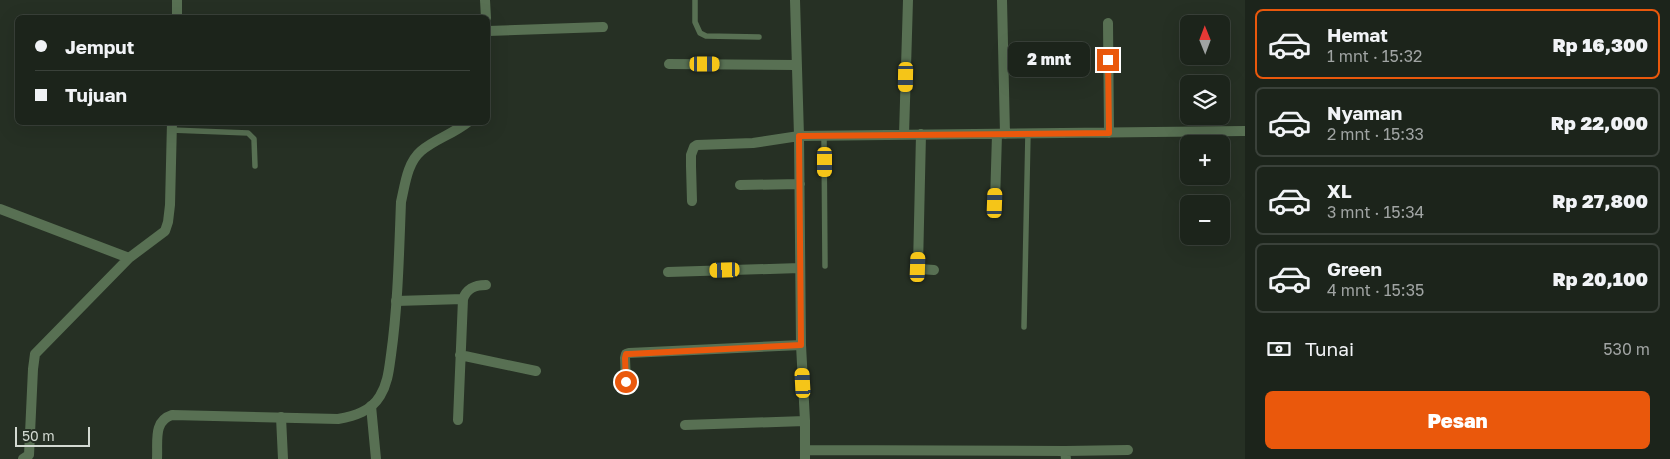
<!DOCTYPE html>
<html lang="id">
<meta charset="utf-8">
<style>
:root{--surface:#1c241b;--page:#252c24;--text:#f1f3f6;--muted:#a0a4a3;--line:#3a413a;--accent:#ea580c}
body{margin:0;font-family:"Golos Text",sans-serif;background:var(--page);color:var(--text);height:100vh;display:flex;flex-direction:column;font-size:19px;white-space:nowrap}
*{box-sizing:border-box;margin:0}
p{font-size:16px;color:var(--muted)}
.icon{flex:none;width:28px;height:28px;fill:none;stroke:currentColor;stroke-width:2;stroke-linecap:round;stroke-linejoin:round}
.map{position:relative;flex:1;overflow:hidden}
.drawer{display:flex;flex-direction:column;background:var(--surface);width:425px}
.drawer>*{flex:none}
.guide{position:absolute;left:15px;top:15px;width:475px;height:110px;border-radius:8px;box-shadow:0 5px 20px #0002,0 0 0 1px var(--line);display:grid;align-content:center;height:110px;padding:0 20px;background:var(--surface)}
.needle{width:32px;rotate:359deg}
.tools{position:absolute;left:1180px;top:15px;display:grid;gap:10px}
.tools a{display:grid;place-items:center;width:50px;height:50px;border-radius:8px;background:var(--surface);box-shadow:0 5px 20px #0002,0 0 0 1px var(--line);font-size:25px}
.scale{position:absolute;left:15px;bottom:12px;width:75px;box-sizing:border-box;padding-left:5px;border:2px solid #d3dad2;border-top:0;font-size:14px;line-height:18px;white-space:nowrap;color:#d3dad2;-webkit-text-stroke:4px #263024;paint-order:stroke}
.end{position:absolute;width:22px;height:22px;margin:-11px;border:6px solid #ea580c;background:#fff;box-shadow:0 0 0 2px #fff}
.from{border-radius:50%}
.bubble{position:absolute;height:35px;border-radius:8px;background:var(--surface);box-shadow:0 5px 20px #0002,0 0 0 1px var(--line);font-size:16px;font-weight:800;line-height:35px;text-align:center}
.car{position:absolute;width:15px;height:30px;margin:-15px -8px;border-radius:6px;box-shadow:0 0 4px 1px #0007;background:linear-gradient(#f5c518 24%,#345 0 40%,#f5c518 0 76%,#345 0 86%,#f5c518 0)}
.guide b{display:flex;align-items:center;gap:18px;height:48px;font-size:19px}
.guide b+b{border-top:1px solid var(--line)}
.guide i{width:12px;height:12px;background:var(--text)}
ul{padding:9px 0 0;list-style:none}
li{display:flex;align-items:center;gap:15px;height:70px;margin:0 10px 8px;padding:0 10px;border:2px solid var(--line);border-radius:8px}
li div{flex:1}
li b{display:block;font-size:19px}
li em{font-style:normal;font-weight:800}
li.active{border-color:var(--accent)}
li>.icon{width:45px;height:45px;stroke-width:1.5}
.pay{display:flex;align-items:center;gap:12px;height:55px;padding:0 20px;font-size:19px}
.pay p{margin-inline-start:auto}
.primary-button{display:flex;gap:10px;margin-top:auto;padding:10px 20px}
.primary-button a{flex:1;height:58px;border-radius:8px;background:var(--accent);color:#fff;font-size:20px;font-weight:800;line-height:58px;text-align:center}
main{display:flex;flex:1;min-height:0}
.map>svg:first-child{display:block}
</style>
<main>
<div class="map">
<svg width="1245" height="459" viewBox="0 0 1245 459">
<rect width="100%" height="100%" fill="#263024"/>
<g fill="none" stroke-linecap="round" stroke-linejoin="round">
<path stroke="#587053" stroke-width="5.5" d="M 695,0 L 695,22 L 700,33 L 706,36 L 759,37
M 171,130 L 248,133 L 254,139 L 255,166
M 824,136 L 825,266
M 1024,327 L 1028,133"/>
<path stroke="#587053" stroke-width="10" d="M 795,0 L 799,136 L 801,345 L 805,421 L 805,459
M 1002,0 L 1005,134
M 177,18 L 177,0
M 1108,23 L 1109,133
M 488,31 L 603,27
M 669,64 L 796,65
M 921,134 L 918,267 L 920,269 L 934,270
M 904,135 L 908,0
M 740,185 L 800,184
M 692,201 L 691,166 L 691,155 L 694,147 L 697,145 L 753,143 L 799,136 L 1245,131
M 995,203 L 997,134
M 0,209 L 129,258
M 668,272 L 800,268
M 396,301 L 463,299
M 460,355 L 536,371
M 626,382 L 625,358 L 626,354 L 629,353 L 801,345
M 371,406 L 376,459
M 281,417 L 283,459
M 458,420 L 463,299 C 467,288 475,285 486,285
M 685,425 L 805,421
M 805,450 L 1065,451 L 1066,459
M 1065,451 L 1128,450
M 23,459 L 29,455 L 33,369 L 35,354 L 129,258 L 165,231 L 168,222 L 170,205 L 172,122"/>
<path stroke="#587053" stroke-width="10" d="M 485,0 L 486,18
M 157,459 C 158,441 153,421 172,415 L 338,419 C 355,416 371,411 380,396 C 388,383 389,369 391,355 C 398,305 399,253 401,202 C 405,185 407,163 421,151 C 435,139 453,134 468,122"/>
</g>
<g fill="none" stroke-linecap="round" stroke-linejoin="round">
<path stroke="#ea580c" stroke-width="6" d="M 626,382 L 625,358 L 626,354 L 629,354 L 801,345 L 799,136 L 1109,133 L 1108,60"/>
</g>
</svg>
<div class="tools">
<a><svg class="needle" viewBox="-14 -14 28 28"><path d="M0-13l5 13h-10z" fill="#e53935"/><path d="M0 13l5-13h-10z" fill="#a0a4a3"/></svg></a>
<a><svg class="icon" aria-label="layers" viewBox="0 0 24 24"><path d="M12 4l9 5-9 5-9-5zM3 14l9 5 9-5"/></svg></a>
<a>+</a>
<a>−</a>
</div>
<div class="scale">50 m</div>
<i class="end from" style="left:626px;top:382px"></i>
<i class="end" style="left:1108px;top:60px"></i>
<div class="bubble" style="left:1008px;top:42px;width:82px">2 mnt</div>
<i class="car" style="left:705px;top:64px;rotate:90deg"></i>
<i class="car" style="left:906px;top:77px;rotate:181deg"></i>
<i class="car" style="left:825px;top:162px;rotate:180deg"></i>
<i class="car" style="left:995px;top:203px;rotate:2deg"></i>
<i class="car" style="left:918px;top:267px;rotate:2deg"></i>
<i class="car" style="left:725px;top:270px;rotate:268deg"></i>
<i class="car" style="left:803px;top:383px;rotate:357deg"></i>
<div class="guide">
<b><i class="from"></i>Jemput</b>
<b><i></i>Tujuan</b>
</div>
</div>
<section class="drawer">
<ul>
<li class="active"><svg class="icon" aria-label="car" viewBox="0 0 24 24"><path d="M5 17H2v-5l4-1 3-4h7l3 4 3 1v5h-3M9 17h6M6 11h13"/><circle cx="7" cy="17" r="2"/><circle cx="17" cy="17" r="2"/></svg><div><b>Hemat</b><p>1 mnt · 15:32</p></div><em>Rp 16,300</em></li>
<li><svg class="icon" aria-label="car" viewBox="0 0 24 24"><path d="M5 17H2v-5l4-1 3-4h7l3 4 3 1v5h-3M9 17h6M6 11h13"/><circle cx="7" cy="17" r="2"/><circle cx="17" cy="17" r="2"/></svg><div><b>Nyaman</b><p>2 mnt · 15:33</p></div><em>Rp 22,000</em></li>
<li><svg class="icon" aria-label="car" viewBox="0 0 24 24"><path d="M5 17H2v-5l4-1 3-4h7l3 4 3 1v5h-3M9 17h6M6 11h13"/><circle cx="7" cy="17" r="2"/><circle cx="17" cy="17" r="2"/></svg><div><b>XL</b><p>3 mnt · 15:34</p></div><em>Rp 27,800</em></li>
<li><svg class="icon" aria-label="car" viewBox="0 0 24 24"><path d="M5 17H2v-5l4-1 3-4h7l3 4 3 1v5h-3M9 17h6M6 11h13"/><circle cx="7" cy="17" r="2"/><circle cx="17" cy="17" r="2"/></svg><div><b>Green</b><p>4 mnt · 15:35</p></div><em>Rp 20,100</em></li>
</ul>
<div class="pay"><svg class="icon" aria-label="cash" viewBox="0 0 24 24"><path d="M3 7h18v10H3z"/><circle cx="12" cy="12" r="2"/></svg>Tunai<p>530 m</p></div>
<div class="primary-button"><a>Pesan</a></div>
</section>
</main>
